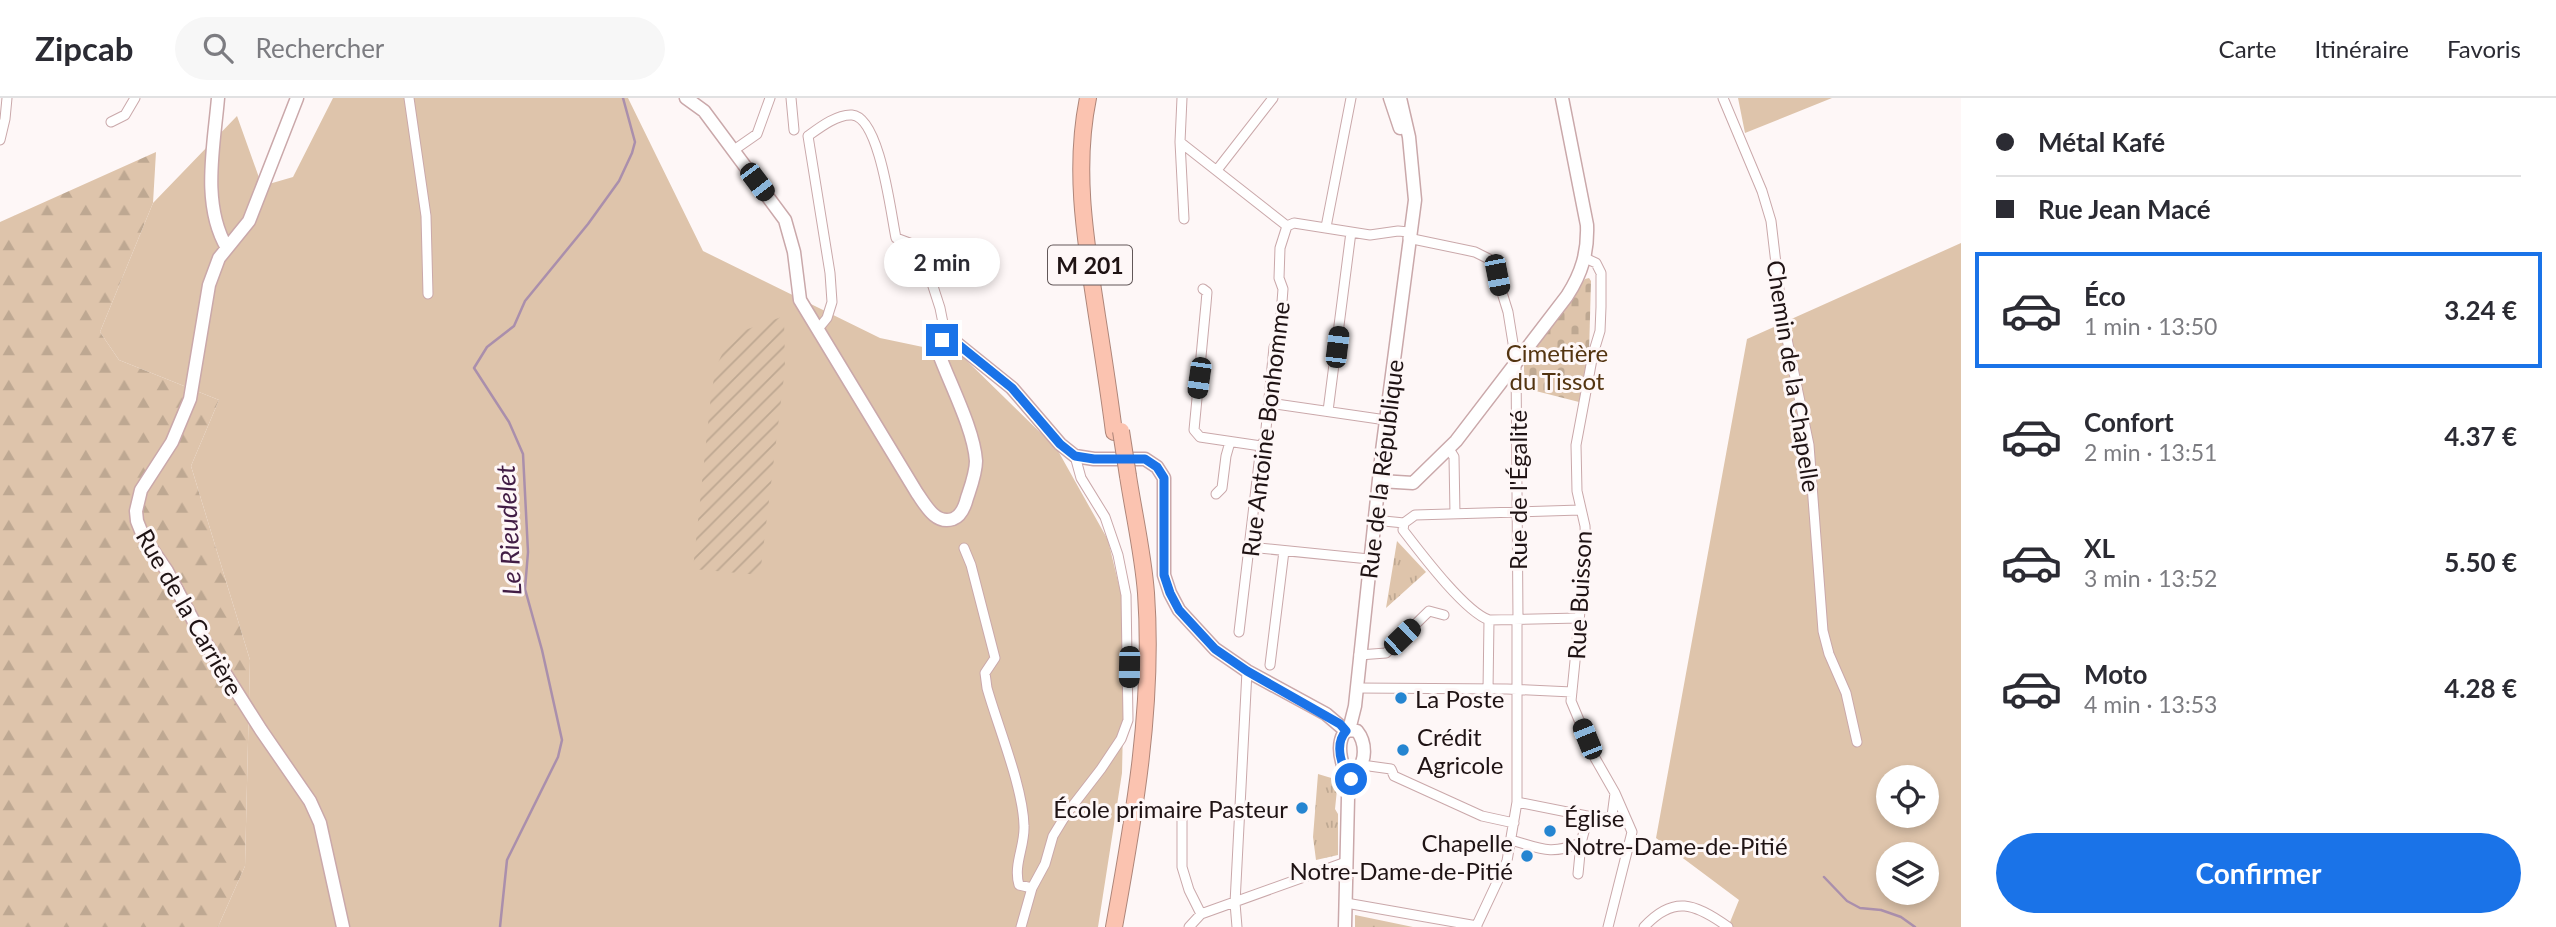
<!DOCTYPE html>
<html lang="fr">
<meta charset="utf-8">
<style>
:root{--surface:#fff;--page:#f7f7f7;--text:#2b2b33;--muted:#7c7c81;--line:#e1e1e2;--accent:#1a73e8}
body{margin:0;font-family:Lato,sans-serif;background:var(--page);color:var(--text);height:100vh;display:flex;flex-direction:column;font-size:26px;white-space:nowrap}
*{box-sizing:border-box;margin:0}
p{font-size:23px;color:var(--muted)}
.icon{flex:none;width:38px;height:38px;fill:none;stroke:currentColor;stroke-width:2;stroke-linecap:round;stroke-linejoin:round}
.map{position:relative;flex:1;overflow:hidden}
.details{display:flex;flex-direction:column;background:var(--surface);width:595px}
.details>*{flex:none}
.top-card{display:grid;align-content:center;height:154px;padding:0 35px;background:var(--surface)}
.buttons{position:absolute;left:1876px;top:667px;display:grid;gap:14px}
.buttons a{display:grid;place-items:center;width:63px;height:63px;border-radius:50%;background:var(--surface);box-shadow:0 4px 10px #0003;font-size:35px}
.end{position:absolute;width:32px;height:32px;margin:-16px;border:9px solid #1a73e8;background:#fff;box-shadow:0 0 0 4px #fff}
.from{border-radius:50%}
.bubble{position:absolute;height:49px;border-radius:24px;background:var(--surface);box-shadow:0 4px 10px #0003;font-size:23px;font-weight:700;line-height:49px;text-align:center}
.car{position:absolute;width:21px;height:42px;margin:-21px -10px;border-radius:9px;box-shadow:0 0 5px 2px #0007;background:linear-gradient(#222 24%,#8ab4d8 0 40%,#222 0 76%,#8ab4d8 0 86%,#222 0)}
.top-card b{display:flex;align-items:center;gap:24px;height:66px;font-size:26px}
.top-card b+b{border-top:2px solid var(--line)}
.top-card i{width:18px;height:18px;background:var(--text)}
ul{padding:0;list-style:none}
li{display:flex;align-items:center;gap:21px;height:116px;margin:0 14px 10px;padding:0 21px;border:4px solid transparent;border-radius:0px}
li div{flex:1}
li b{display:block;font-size:26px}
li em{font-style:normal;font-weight:700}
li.active{border-color:var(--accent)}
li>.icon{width:63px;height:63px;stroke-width:1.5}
.cta{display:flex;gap:14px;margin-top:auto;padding:14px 35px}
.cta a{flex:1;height:80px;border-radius:42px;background:var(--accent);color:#fff;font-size:28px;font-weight:700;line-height:80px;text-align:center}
header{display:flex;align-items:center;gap:42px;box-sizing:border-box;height:98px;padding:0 35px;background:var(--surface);border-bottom:2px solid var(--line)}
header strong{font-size:33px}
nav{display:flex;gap:38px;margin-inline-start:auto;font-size:24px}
.search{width:490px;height:63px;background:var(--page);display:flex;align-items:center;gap:18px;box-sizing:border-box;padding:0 24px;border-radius:38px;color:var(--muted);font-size:26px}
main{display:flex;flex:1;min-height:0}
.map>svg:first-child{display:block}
</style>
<header>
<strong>Zipcab</strong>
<div class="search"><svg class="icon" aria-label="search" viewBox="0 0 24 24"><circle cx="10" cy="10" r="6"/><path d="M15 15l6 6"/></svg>Rechercher</div>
<nav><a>Carte</a><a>Itinéraire</a><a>Favoris</a></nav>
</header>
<main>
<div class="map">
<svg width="1961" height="829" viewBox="0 0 1961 829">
<defs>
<pattern id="forest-firs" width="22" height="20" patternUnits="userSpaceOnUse" patternTransform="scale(1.75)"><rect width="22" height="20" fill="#dec4ab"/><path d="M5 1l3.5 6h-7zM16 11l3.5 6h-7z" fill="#bea892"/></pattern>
<pattern id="cemetery-stones" width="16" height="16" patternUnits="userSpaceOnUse" patternTransform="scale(1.75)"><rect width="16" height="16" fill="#dec4ab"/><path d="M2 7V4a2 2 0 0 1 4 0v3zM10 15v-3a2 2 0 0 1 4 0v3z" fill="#bea892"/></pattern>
<pattern id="park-tufts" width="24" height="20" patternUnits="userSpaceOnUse" patternTransform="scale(1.75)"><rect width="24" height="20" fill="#dec4ab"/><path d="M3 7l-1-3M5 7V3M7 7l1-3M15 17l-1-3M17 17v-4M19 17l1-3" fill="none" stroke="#bea892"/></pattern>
<pattern id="garden-furrows" width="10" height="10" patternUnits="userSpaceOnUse" patternTransform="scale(1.75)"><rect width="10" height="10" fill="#dec4ab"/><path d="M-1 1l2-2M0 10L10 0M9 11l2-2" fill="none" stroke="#bea892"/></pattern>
</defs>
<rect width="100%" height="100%" fill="#fef7f7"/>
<path fill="#dec4ab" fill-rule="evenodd" d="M 333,0 L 628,0 L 703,153 L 880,240 L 961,257 L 1057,351 L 1108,442 L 1121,496 L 1124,580 L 1122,675 L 1098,829 L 218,829 L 245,768 L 250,562 L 191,368 L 219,302 L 119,262 L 100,234 L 153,105 L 237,18 L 262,88 L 293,79 Z
M 1738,0 L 1832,0 L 1745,35 Z
M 1961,145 L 1961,829 L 1728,829 L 1739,802 L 1656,740 L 1747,241 ZM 1888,679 L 1927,679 L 1927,718 L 1888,718 ZM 1888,756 L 1927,756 L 1927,794 L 1888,794 Z"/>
<path fill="url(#forest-firs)" d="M 156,54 L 153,105 L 100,234 L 119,262 L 219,302 L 191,368 L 250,562 L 245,768 L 218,829 L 0,829 L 0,124 Z"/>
<path fill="url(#cemetery-stones)" d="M 1589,180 L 1591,183 L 1589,255 L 1579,304 L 1524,290 L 1524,264 L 1585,181 Z"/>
<path fill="url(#park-tufts)" d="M 1397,443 L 1426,474 L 1386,510 Z
M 1318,676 L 1338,682 L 1335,711 L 1338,716 L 1338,757 L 1316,762 L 1313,739 Z
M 1355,817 L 1413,829 L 1355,829 Z"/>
<path fill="url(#garden-furrows)" d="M 784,218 L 785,270 L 760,477 L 693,471 L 711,297 L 716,269 L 731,237 Z"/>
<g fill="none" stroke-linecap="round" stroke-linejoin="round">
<path stroke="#aa8fac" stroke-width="2.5" d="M 1824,779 L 1847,803 L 1860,810 L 1881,812 L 1901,819 L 1915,829
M 500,829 L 507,762 L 558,659 L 562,642 L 542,552 L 525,491 L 528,454 L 523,356 L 509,324 L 474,270 L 487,249 L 514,228 L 525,203 L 588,126 L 619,83 L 632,55 L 635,44 L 623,0"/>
<defs>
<path id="street" d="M 409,0 L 426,118 L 428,196
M 791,0 L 794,32
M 1182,0 L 1180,44 L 1184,121
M 1723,0 L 1762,93 L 1771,123 L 1782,217 L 1809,347 L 1823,533 L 1829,556 L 1846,595 L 1857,644
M 111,24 L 125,17 L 135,0
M 0,42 L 5,21 L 7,0
M 1180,44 L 1287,128 L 1294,125 L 1370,137 L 1398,133 L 1409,134
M 734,52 L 757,36 L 770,0
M 1217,72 L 1273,0
M 1326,129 L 1351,0
M 1408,140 L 1475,154 L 1489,161 L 1494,169 L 1508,214 L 1516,264 L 1518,521
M 1585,160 L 1596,165 L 1601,175 L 1601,209 L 1600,233 L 1593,256 L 1576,347 L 1577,393 L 1585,428 L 1586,453 L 1571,603 L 1595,660 L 1615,695 L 1632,734 L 1608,829
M 930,179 L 940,210 L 946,240
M 1203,191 L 1207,194 L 1206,206 L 1194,332 L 1200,339 L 1261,348
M 818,231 L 827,220 L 832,204 L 830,175 L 808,38 C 819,30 837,16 852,17 C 880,19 891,117 896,140 L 920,149 L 927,166
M 1269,305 L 1386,322
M 1328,313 L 1351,134
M 1449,351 L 1454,359 L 1455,416
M 1216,396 L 1222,390 L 1226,358 L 1230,344
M 1374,422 L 1404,425 L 1403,432 C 1420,454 1464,513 1489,522
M 1404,425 L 1415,417 L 1580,412
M 1249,449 L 1369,461
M 964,450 L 971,467 L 995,560 L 985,575 L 987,590 C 998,629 1023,689 1024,728 C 1025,748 1013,767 1019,787 L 1032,790
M 1239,534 L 1261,348 L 1265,341 L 1274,249 L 1279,243 L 1283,191 L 1279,180 L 1280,150 L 1287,128
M 1359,557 L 1386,555 L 1429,513 L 1444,517
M 1270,567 L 1284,453
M 1356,590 L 1507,591 L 1572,594
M 1488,592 L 1489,522 L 1579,520
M 1362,667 L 1391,671 L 1394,678 L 1482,718 L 1514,725
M 1517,704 L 1602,721 L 1612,718 L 1615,695
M 1182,719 L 1182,769 L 1189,792 L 1201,816
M 1511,742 C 1542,751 1550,757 1581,745
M 1578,776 L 1581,745 L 1588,718
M 1346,805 L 1477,828
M 1021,829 L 1032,790 L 1045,766 L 1053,738 L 1067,715 L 1101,671 L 1121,641 L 1128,622 L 1126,497 L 1118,457 L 1105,419 L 1081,380 L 1075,358
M 1189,829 L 1201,816 L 1346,764
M 1237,829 L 1235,805 L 1247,573
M 1476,829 L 1507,763 L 1517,704 L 1517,526
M 1644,829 C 1673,797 1695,805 1728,829"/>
<path id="secondary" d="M 218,0 C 214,48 201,106 227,150
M 297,0 L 249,123 L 219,160 L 209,187 L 190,301 L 172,344 L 141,392 L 136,413 L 137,423 L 143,438 L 167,473 L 202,539 L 261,632 L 310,703 L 320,725 L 343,829
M 686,0 L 704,13 L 785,122 L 794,154 L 800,202 L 917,395 C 925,406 935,427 953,421 C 961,418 965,408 967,400 C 971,388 976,375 976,363 C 974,332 950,286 939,256 L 942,242 L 950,240 L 1012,290 L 1060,346 L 1075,358 L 1094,361 L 1145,361 L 1157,369 L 1164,380 L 1164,477 L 1170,495 L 1179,512 L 1215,551 L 1247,573 L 1326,616 L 1346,633
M 1390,0 L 1400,30
M 1380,383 L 1413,385 L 1456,343 L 1567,198 C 1582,175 1588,154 1587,127 L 1562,0
M 1349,632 L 1355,608 L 1382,353 L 1415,102 L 1409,39 L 1400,0
M 1349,632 L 1357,633 C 1366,644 1367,665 1355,673 L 1344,670 C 1340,659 1338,645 1344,635 Z
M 1345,829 L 1348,700 L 1355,673"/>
<path id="highway" d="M 1088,0 C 1073,73 1086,145 1097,218 C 1103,256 1109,295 1114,334
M 1114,829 C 1134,719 1154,607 1146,495 C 1143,456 1134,417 1128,378"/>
</defs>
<use href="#street" stroke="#caa8aa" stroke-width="11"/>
<use href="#secondary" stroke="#caa8aa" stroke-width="15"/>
<use href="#highway" stroke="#ae8579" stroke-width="18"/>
<use href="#street" stroke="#fff" stroke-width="9"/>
<use href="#secondary" stroke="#fff" stroke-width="12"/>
<use href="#highway" stroke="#fbc3b0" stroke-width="16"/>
<defs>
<path id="highway-bridge" d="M 1121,333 L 1128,378"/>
</defs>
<use href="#highway-bridge" stroke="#ae8579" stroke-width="18" stroke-linecap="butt"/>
<use href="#highway-bridge" stroke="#fbc3b0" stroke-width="16"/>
</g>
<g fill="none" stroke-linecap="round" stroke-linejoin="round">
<path stroke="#1a73e8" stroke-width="9" d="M 942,242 L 950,240 L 954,243 L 1012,290 L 1060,346 L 1075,358 L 1094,361 L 1145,361 L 1157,369 L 1164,380 L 1164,477 L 1170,495 L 1179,512 L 1215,551 L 1247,573 L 1340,626 L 1346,633 C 1337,643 1339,658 1344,670 L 1355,673 L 1351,681"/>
</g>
<g fill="#2585d1" stroke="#fef7f7" stroke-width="2.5">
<circle cx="1401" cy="600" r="7"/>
<circle cx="1403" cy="652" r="7"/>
<circle cx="1302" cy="710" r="7"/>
<circle cx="1550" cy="733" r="7"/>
<circle cx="1527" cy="758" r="7"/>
</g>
<g text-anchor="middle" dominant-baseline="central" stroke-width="6" stroke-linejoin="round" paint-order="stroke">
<rect fill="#fef7f7" stroke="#625758" stroke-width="2" x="1048" y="147.5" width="84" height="39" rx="5"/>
<g font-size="23" font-weight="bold" fill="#1f1314">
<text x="1090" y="167">M 201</text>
</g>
<g font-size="24" fill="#533410" stroke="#fef7f7">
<text x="1557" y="254">Cimetière<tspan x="1557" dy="28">du Tissot</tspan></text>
</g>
<g font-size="24" fill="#1f1314" stroke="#fef7f7">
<text transform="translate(1794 278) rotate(81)">Chemin de la Chapelle</text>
<text transform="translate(1265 331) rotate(-83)">Rue Antoine Bonhomme</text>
<text transform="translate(1381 371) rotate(-83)">Rue de la République</text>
<text transform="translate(1517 392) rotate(-90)">Rue de l'Égalité</text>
<text transform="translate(1579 497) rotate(-87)">Rue Buisson</text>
<text transform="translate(190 514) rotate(60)">Rue de la Carrière</text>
</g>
<g font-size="24" fill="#1f1314" stroke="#fef7f7" text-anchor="start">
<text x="1415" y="600">La Poste</text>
<text x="1417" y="638">Crédit<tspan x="1417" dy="28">Agricole</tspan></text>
<text x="1288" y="710" text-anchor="end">École primaire Pasteur</text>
<text x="1564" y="719">Église<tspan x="1564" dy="28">Notre-Dame-de-Pitié</tspan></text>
<text x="1513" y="744" text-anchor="end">Chapelle<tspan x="1513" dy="28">Notre-Dame-de-Pitié</tspan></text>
</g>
<g font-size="26" font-style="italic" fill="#421d45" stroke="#fef7f7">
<text transform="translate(508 432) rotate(-93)">Le Rieudelet</text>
</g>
</g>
</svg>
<div class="buttons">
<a><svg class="icon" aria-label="locate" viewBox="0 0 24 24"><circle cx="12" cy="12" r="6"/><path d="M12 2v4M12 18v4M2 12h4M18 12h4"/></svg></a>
<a><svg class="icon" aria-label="layers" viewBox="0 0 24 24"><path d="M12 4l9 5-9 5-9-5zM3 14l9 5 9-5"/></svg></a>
</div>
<i class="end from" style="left:1351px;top:681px"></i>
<i class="end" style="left:942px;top:242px"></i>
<div class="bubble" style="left:884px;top:140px;width:116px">2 min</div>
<i class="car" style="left:757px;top:84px;rotate:143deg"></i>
<i class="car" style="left:1497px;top:177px;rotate:169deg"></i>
<i class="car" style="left:1337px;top:249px;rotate:7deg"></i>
<i class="car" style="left:1199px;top:280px;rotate:188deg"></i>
<i class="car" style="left:1402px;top:539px;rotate:46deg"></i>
<i class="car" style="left:1129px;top:569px;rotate:181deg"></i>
<i class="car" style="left:1587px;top:641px;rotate:338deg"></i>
</div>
<section class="details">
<div class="top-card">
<b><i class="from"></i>Métal Kafé</b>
<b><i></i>Rue Jean Macé</b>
</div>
<ul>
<li class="active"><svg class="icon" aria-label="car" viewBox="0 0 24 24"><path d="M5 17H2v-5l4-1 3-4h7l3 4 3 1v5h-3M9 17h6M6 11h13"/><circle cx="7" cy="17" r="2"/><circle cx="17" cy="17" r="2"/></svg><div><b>Éco</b><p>1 min · 13:50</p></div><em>3.24 €</em></li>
<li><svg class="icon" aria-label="car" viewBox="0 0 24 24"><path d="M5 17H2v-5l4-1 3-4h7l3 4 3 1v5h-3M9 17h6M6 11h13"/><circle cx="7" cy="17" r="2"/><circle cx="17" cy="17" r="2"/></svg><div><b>Confort</b><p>2 min · 13:51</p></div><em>4.37 €</em></li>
<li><svg class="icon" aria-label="car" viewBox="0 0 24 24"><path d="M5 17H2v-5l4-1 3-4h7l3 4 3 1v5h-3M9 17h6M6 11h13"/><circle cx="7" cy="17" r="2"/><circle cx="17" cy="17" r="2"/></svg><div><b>XL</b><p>3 min · 13:52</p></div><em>5.50 €</em></li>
<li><svg class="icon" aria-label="car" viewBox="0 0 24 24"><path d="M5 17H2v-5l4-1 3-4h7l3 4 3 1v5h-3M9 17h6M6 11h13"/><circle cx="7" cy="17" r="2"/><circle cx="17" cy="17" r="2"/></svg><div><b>Moto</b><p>4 min · 13:53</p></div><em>4.28 €</em></li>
</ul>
<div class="cta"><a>Confirmer</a></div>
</section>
</main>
